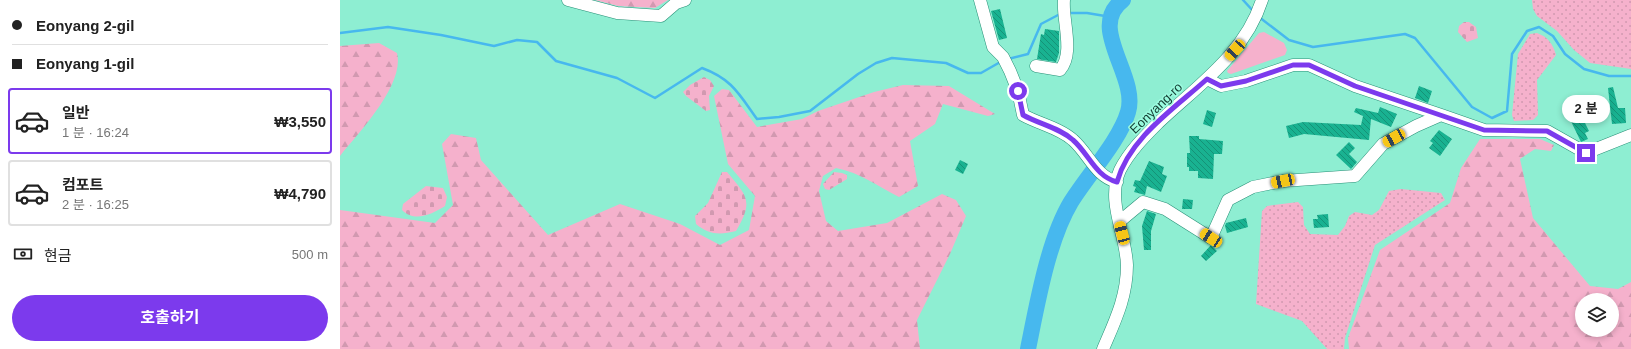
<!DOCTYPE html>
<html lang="ko">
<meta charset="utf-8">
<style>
:root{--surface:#fff;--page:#f2f2f2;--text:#222;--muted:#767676;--line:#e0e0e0;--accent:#7c3aed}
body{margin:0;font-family:Helvetica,"Noto Sans KR",sans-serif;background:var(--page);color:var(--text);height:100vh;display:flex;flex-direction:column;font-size:15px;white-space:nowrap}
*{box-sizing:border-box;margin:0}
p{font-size:13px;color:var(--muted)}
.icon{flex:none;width:22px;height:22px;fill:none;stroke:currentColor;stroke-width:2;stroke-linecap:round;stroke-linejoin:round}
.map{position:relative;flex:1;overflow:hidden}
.side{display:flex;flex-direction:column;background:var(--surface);width:340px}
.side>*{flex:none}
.banner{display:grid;align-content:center;height:88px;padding:0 12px;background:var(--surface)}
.fabs{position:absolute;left:1235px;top:293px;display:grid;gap:8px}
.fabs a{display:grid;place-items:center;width:44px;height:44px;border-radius:50%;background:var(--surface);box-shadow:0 2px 6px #0003;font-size:20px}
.end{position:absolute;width:18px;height:18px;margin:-9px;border:5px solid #7c3aed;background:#fff;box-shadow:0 0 0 2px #fff}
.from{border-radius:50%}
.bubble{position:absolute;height:28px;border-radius:14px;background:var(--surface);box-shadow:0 2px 6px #0003;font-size:13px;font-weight:700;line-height:28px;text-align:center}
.car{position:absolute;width:12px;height:24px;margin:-12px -6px;border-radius:5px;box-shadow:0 0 3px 1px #0007;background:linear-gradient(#f5c518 24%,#345 0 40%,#f5c518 0 76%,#345 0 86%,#f5c518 0)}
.banner b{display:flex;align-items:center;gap:14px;height:38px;font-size:15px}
.banner b+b{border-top:1px solid var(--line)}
.banner i{width:10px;height:10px;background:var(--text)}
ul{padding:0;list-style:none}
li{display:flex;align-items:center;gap:12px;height:66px;margin:0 8px 6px;padding:0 4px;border:2px solid var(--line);border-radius:4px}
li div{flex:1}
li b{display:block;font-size:15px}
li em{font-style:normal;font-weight:700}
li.current{border-color:var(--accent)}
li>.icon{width:36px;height:36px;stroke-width:1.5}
.pay{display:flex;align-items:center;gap:10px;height:44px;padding:0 12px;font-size:15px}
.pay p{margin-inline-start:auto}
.cta{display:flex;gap:8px;margin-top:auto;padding:8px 12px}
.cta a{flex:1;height:46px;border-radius:24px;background:var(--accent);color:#fff;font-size:16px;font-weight:700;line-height:46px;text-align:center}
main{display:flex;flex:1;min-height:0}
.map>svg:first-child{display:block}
</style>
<main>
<section class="side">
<div class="banner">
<b><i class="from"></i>Eonyang 2-gil</b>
<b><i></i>Eonyang 1-gil</b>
</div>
<ul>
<li class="current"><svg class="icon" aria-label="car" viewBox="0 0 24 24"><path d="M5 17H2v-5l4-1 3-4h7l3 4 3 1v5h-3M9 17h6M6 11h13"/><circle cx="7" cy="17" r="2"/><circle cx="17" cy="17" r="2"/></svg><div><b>일반</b><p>1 분 · 16:24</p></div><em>₩3,550</em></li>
<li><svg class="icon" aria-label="car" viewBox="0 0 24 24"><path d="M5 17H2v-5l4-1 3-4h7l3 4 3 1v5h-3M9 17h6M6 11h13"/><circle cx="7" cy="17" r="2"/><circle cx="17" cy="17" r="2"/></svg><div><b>컴포트</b><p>2 분 · 16:25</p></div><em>₩4,790</em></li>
</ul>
<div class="pay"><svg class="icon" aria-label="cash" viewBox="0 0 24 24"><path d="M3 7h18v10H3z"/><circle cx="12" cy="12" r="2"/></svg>현금<p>500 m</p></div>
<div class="cta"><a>호출하기</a></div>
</section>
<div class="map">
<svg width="1291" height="349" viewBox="0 0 1291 349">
<defs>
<pattern id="grass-dots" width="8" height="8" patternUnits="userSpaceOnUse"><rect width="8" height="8" fill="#f5b1cc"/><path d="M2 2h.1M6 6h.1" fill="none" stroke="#d199b0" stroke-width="1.8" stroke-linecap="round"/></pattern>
<pattern id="forest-firs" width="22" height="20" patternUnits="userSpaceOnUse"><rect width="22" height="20" fill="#f5b1cc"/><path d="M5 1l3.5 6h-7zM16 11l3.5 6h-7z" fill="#d199b0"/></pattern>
<pattern id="cemetery-stones" width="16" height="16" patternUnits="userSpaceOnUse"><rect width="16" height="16" fill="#f5b1cc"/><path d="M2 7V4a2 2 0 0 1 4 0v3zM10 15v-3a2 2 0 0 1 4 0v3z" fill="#d199b0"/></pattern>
<pattern id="building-back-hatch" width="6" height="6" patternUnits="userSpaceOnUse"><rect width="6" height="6" fill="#19b291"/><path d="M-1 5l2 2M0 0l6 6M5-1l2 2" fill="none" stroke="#159277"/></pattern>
</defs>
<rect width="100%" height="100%" fill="#8eeed2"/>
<path fill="url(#grass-dots)" d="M 1192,0 L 1291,0 L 1291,69 L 1250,63 L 1234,50 L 1217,31 L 1197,16 L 1193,9 Z
M 1197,33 C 1208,37 1213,44 1216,55 L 1197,80 L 1198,115 L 1193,120 L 1174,121 L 1172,115 L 1178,54 L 1190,34 Z
M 1061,189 L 1101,193 L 1105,200 L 1035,245 L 1005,338 L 1004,349 L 987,349 L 962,321 L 916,304 L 922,211 L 927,206 L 958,202 L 963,207 L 964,225 L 970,234 L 998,235 L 1005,226 L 1009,216 L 1015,212 L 1032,215 L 1039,210 L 1049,191 Z"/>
<path fill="url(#forest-firs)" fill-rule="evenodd" d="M 255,0 L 328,0 L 315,8 L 278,6 Z
M 39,43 L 57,53 C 65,85 19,132 0,156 L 0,46 Z
M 563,85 L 609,86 L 655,114 L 648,116 L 603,104 L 595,124 L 570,141 L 578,186 L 559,197 C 537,186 521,173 496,168 L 483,176 L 479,191 L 486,221 L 498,231 L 547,223 L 602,194 L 616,200 L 626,216 L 610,254 L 577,320 L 580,349 L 0,349 L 0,210 L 95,223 L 113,205 L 102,144 L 111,134 L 136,138 L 141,160 L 208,235 L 280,204 L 340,224 L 380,245 L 409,230 L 415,196 L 388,164 L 374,96 L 382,89 L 389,90 L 417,127 L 462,119 L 478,111 L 534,92 Z
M 1140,139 L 1200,139 L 1214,145 L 1211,151 L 1195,149 L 1180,159 L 1193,218 L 1250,286 L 1278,289 L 1291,282 L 1291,349 L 1009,349 L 1008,338 L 1040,250 L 1110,203 L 1121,168 ZM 1242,300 L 1272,300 L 1272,330 L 1242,330 Z"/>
<path fill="url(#cemetery-stones)" d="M 1124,22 L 1129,22 L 1136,27 L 1138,38 L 1127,42 L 1118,32 L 1119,26 Z
M 364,77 L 370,80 L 374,86 L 369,96 L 370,110 L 366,111 L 346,96 L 343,92 L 350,85 Z
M 382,172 L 387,172 C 407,196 414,201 396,231 C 380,235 369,235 356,224 L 355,216 L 368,203 Z
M 494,172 L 502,173 L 507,175 L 507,179 L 489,190 L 485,189 L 483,184 Z
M 86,186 L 103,188 L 107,197 L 105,206 C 92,214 75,223 62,210 L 63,204 Z"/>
<path fill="#f5b1cc" d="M 924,32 L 944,43 L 947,50 L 945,55 L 891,74 L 888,73 L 887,71 L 919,33 Z"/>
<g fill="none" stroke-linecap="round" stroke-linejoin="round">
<path stroke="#47b8ee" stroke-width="2.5" d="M 903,0 L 914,12
M 727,13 L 747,13 L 771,17
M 919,17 L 949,40 L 973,47 L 1065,34 L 1075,38 L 1132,107 L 1152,118 L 1167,111 L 1172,54 L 1187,31 L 1199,27 L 1213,36 L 1225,54 L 1244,69 L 1269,76 L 1291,76
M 0,33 L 48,27 L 101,35 L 154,46 L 177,40 L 197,42 L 216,61 L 277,78 L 315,98 L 362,68 C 392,79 399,94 417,119 L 439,117 L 470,111 L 518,74 L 536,63 L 552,58 L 606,63 L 628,73 L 641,73 L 662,61
M 668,59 L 688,54 L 701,24 L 720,14"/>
<path stroke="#47b8ee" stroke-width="16" d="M 688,349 C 697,305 708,240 731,202 C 747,176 780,140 788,112 C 799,76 746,27 783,0"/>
</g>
<path fill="url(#building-back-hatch)" d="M 660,9 L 667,38 L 659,40 L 651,11 Z
M 705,29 L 719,31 L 719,53 L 716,62 L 697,59 L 701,34 L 704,35 Z
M 1079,86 L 1092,91 L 1088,103 L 1075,98 Z
M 1273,87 L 1278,108 L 1285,108 L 1286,123 L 1272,124 L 1268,88 Z
M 1235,103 L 1249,131 L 1245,133 L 1248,139 L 1241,142 L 1225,109 Z
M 1040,107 L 1057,114 L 1051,127 L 1031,119 L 1029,140 L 964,134 L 949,138 L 946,126 L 963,122 L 1021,125 L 1023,116 L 1014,112 L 1016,108 L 1038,113 Z
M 867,110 L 876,113 L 872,127 L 863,124 Z
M 1099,130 L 1112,139 L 1100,156 L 1089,148 L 1093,143 L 1090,141 Z
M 849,136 L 859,136 L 859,139 L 883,141 L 882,154 L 874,154 L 873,179 L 858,178 L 858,171 L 849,171 L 849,167 L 847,167 L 847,153 L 850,153 Z
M 1009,142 L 1015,148 L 1009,154 L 1017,162 L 1011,169 L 996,155 Z
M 620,160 L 628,164 L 623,174 L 615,170 Z
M 809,161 L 824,167 L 822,174 L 827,176 L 821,192 L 807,186 L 805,195 L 794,192 L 796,187 L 793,186 L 795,180 L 800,181 Z
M 843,199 L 853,200 L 852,209 L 842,209 Z
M 807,211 L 816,214 L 811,231 L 811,250 L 804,250 L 802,226 Z
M 988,214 L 989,227 L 974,228 L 973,219 L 978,219 L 977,215 Z
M 906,218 L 908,227 L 887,233 L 885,226 L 886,223 Z
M 871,245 L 877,251 L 866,261 L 861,256 Z"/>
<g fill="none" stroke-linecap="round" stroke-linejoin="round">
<defs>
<path id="minor" d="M 228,0 L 277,13 L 321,16 L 336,3 L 345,0
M 640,0 L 653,47 L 663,57 L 670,71 L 678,91 L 683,115 C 699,124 720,128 733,140 C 749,154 755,176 777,182
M 696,66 L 720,70 C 735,53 722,20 724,0
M 867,79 L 881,86 L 906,81 L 953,65 L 969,65 L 1015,86 L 1101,115
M 779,222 L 803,202 L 825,209 L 871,238 L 888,200 L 913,187 L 943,181 L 1015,176 L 1043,144 L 1076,126 L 1101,115 L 1144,130 L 1207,131 L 1246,153 L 1291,135
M 763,349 C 775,321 787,297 787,265 C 786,234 766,201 780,170 C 789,152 804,137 818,123 C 857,86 905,54 922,0"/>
</defs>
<use href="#minor" stroke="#289077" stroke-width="13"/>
<use href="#minor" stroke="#fff" stroke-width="12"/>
</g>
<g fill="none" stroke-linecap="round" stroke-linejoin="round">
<path stroke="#7c3aed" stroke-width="5" d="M 678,91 L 683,115 C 699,124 720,128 733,140 C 749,154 755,176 777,182 C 789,138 835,108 867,79 L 881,86 L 906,81 L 953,65 L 969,65 L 1015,86 L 1144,130 L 1207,131 L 1246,153"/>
</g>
<g text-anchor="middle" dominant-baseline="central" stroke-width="3" stroke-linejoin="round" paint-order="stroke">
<g font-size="13" fill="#123c31" stroke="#9bfbdf">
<text transform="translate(816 108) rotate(-44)">Eonyang-ro</text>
</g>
</g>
</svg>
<div class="fabs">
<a><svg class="icon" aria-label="layers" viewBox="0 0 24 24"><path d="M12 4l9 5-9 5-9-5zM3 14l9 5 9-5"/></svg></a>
</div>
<i class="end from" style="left:678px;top:91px"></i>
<i class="end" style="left:1246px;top:153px"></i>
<div class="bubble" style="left:1222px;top:95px;width:48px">2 분</div>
<i class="car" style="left:895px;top:50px;rotate:222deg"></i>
<i class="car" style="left:1054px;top:138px;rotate:241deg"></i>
<i class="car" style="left:943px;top:181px;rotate:258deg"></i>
<i class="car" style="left:782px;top:233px;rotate:345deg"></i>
<i class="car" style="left:871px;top:238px;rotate:303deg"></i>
</div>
</main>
